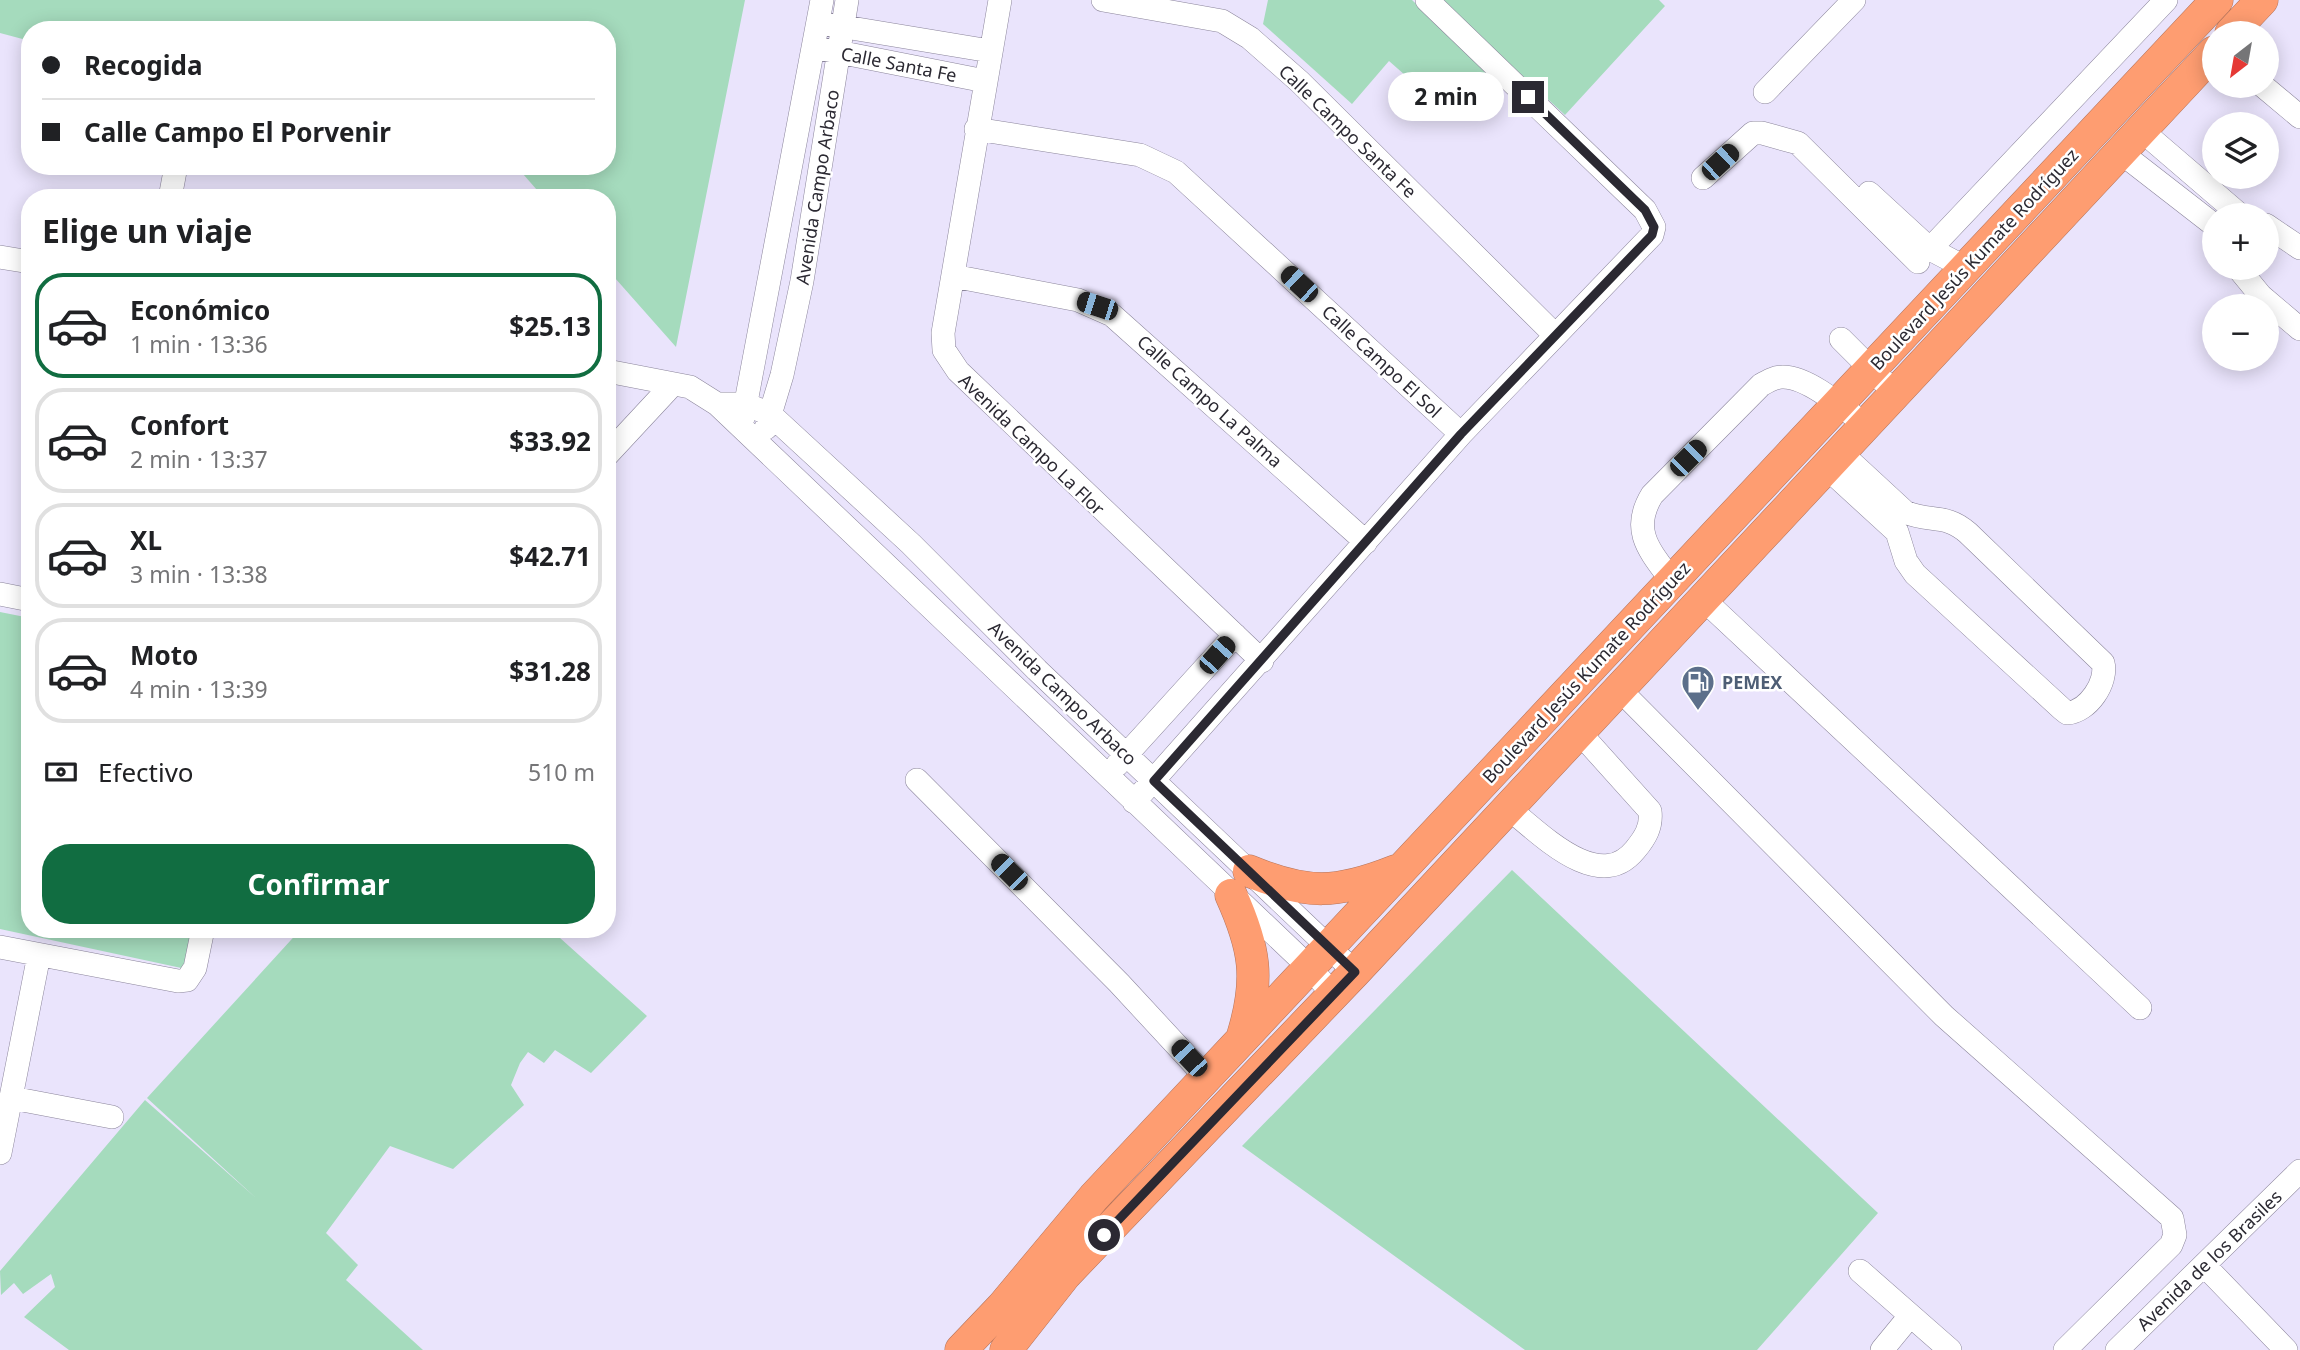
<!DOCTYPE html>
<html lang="es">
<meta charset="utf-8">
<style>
:root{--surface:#fff;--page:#f6f6f6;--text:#202124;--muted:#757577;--line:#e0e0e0;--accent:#116d41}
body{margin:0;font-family:"Noto Sans",sans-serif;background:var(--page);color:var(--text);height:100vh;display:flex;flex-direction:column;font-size:26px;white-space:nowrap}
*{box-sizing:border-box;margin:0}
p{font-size:23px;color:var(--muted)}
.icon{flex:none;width:38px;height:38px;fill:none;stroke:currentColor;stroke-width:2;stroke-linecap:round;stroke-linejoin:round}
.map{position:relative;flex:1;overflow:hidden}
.drawer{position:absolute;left:21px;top:189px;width:595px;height:749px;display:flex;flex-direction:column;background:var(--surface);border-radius:28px;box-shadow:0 4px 18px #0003}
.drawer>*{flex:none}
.banner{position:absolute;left:21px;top:21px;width:595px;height:154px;border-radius:28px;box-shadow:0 4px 18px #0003;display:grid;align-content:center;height:154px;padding:0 21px;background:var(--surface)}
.needle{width:46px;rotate:211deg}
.fabs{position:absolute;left:2202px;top:21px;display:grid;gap:14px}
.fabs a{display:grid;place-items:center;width:77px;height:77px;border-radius:50%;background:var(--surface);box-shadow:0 4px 18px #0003;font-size:35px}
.end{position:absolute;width:32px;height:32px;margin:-16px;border:9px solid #2b2932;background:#fff;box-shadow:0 0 0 4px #fff}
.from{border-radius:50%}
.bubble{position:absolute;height:49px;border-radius:24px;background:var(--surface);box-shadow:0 4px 18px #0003;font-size:23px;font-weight:700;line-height:49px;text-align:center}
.car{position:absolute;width:21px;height:42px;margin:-21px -10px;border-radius:9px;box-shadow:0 0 5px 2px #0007;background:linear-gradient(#222 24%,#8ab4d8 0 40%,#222 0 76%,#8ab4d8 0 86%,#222 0)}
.banner b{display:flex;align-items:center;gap:24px;height:66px;font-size:26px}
.banner b+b{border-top:2px solid var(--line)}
.banner i{width:18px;height:18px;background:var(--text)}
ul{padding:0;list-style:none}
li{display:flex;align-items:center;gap:21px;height:105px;margin:0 14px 10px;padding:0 7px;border:4px solid var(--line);border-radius:28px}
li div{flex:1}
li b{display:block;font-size:26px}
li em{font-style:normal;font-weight:700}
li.active{border-color:var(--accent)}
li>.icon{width:63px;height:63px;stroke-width:1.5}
h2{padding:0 21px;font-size:32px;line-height:84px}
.pay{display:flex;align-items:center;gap:18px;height:77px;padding:0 21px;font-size:26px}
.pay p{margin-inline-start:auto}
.button{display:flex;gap:14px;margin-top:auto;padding:14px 21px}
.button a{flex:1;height:80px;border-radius:28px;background:var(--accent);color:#fff;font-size:28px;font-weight:700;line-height:80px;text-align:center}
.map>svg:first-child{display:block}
</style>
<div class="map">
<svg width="2300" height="1350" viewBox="0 0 2300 1350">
<rect width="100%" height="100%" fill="#eae4fc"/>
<path fill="#a5dbbd" d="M 0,0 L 745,0 L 676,347 L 607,269 L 607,198 L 544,198 L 516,166 L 607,166 L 607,30 L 30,30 L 30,41 L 0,33 Z
M 1268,0 L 1412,0 L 1493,78 L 1455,119 L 1389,61 L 1352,104 L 1263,24 Z
M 1440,0 L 1659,0 L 1665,6 L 1565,115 Z
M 0,612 L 30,618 L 30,929 L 193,929 L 186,969 L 0,929 Z
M 1512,870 L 1878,1213 L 1757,1350 L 1525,1350 L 1242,1146 Z
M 301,929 L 550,929 L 647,1016 L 591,1073 L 555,1050 L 544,1063 L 528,1052 L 520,1063 L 511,1085 L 524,1105 L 453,1169 L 390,1146 L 326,1233 L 358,1265 L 346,1280 L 423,1350 L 69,1350 L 24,1317 L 55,1287 L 51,1274 L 23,1294 L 14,1283 L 1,1295 L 0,1271 L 145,1100 L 257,1199 L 147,1098 Z"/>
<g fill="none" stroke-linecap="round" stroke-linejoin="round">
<defs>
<path id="minor" d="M 1000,0 L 943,333 L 944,350 L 958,371 L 1262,661
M 1103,0 L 1222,21 L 1250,38 L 1300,82 L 1555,335
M 827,24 L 990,51
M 823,49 L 985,81
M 2263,86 L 2300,117
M 1765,92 L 1854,0
M 976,129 L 1140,155 L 1176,172 L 1461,434
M 2141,130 L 2240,215
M 2120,152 L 2214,225
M 1703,178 L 1753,133 L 1762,133 L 1798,143 L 1918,262
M 1869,193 L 1930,249 L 1966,268
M 170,198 L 176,166
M 2266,225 L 2300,248
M 1930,249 L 2166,0
M 0,257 L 30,262
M 2238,268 L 2261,296 L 2300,329
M 953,276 L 1078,300 L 1112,315 L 1366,542
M 1841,339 L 1895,393
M 607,371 L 690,387 L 717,404 L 1309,967 L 1333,994
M 717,404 L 746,404 L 771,415 L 911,544 L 1037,670 L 1355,972
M 743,418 L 822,0
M 766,428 L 782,375 L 802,281 L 847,0
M 607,455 L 673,384
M 1826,467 L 1897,532 L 1906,561 L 1915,574 L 2062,709 L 2067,713 C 2088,712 2108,682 2103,663 L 1968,533 C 1946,513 1930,523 1905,512 L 1840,452
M 1672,581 C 1650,551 1630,531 1652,495 L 1761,385 C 1768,381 1775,377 1782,377 C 1808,376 1846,410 1865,425
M 0,594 L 30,600
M 1703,599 L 2140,1008
M 1619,689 L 1944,1016 L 2172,1218 L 2175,1235 L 2171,1245 L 2065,1350
M 1117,765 L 1235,635
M 917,780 L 1119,983 L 1206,1077
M 1134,802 L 1461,434 L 1652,235 L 1654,227 L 1645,210 L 1427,0
M 1508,808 C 1539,832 1598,895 1635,850 C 1645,838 1652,827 1650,811 L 1579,732
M 0,947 L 178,981 L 187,980 L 195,968 L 203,929
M 12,1098 L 112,1117
M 0,1153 L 39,955
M 2204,1265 L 2286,1350
M 1860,1271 L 1950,1350
M 1882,1350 L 1910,1316
M 2117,1350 L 2300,1171"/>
<path id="highway" d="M 2231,33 L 2262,0
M 1249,871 C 1307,895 1337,894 1395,871
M 1231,895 C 1255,948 1260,979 1243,1035
M 961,1350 L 1002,1307 L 1094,1197 L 2217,0
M 1006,1350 L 1065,1275 L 1355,972 L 2214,52"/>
</defs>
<use href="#minor" stroke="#8b859b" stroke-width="24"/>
<use href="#highway" stroke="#b4745b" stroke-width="33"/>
<use href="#minor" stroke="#fff" stroke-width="23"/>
<use href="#highway" stroke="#fe9d71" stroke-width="32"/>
</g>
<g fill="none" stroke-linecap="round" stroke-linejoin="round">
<path stroke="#2b2932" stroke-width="9" d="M 1104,1235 L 1355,972 L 1154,781 L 1461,434 L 1652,235 L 1654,227 L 1645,210 L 1528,97"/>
</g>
<defs>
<symbol id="fuel-pin" viewBox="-11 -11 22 30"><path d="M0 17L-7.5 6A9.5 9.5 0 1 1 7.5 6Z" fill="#5c6f8a" stroke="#fff"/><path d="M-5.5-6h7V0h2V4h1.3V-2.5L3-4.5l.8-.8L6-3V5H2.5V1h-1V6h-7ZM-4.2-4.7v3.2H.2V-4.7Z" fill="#fff"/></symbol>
</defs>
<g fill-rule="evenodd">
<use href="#fuel-pin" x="1679" y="663" width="38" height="52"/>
</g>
<g text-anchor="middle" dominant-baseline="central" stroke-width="5" stroke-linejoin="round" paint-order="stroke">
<g font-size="18" fill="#2b2932" stroke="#fff">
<text transform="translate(899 64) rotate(11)">Calle Santa Fe</text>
<text transform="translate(1348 131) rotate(44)">Calle Campo Santa Fe</text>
<text transform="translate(817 187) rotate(-81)">Avenida Campo Arbaco</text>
<text transform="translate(1974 259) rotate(-47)">Boulevard Jesús Kumate Rodríguez</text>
<text transform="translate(1382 361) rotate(43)">Calle Campo El Sol</text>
<text transform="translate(1210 401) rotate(42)">Calle Campo La Palma</text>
<text transform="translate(1032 444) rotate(44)">Avenida Campo La Flor</text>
<text transform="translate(1586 672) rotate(-47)">Boulevard Jesús Kumate Rodríguez</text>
<text transform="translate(1063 693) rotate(44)">Avenida Campo Arbaco</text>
<text transform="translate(2209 1260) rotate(-44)">Avenida de los Brasiles</text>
</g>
<g font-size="18" font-weight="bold" fill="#4e5e75" stroke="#fff" text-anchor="start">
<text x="1722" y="682">PEMEX</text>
</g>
</g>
</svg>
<div class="fabs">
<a><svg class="needle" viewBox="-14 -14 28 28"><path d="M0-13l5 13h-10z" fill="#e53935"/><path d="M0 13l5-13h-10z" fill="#757577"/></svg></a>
<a><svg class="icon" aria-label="layers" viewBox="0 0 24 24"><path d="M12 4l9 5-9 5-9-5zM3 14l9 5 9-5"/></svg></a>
<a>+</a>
<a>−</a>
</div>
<i class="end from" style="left:1104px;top:1235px"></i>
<i class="end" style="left:1528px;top:97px"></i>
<div class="bubble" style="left:1388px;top:72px;width:116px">2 min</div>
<i class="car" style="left:1720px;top:162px;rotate:47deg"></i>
<i class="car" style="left:1299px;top:284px;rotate:313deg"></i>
<i class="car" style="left:1097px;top:306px;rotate:288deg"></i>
<i class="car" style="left:1688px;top:458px;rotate:45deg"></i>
<i class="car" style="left:1217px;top:655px;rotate:42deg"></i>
<i class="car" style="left:1009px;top:872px;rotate:315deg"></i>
<i class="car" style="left:1189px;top:1058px;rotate:317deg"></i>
<div class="banner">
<b><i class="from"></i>Recogida</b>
<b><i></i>Calle Campo El Porvenir</b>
</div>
<section class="drawer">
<h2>Elige un viaje</h2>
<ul>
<li class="active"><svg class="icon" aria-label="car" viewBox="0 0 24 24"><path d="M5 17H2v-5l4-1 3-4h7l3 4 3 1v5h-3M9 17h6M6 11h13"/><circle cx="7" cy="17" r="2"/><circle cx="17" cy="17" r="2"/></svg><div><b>Económico</b><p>1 min · 13:36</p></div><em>$25.13</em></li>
<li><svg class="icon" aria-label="car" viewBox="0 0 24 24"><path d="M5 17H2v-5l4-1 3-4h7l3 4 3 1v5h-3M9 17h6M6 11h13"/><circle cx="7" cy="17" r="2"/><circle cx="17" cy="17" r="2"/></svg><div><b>Confort</b><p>2 min · 13:37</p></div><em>$33.92</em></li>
<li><svg class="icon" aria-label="car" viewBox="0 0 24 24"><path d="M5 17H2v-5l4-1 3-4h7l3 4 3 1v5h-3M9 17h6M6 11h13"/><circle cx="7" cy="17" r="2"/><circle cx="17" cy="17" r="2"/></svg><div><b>XL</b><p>3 min · 13:38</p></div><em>$42.71</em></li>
<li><svg class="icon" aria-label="car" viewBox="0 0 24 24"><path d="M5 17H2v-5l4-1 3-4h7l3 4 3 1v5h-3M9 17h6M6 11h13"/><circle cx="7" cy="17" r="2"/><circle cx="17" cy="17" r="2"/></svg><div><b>Moto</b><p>4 min · 13:39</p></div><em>$31.28</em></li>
</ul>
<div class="pay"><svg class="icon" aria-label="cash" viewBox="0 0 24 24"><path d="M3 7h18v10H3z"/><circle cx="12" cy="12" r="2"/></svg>Efectivo<p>510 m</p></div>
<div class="button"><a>Confirmar</a></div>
</section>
</div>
